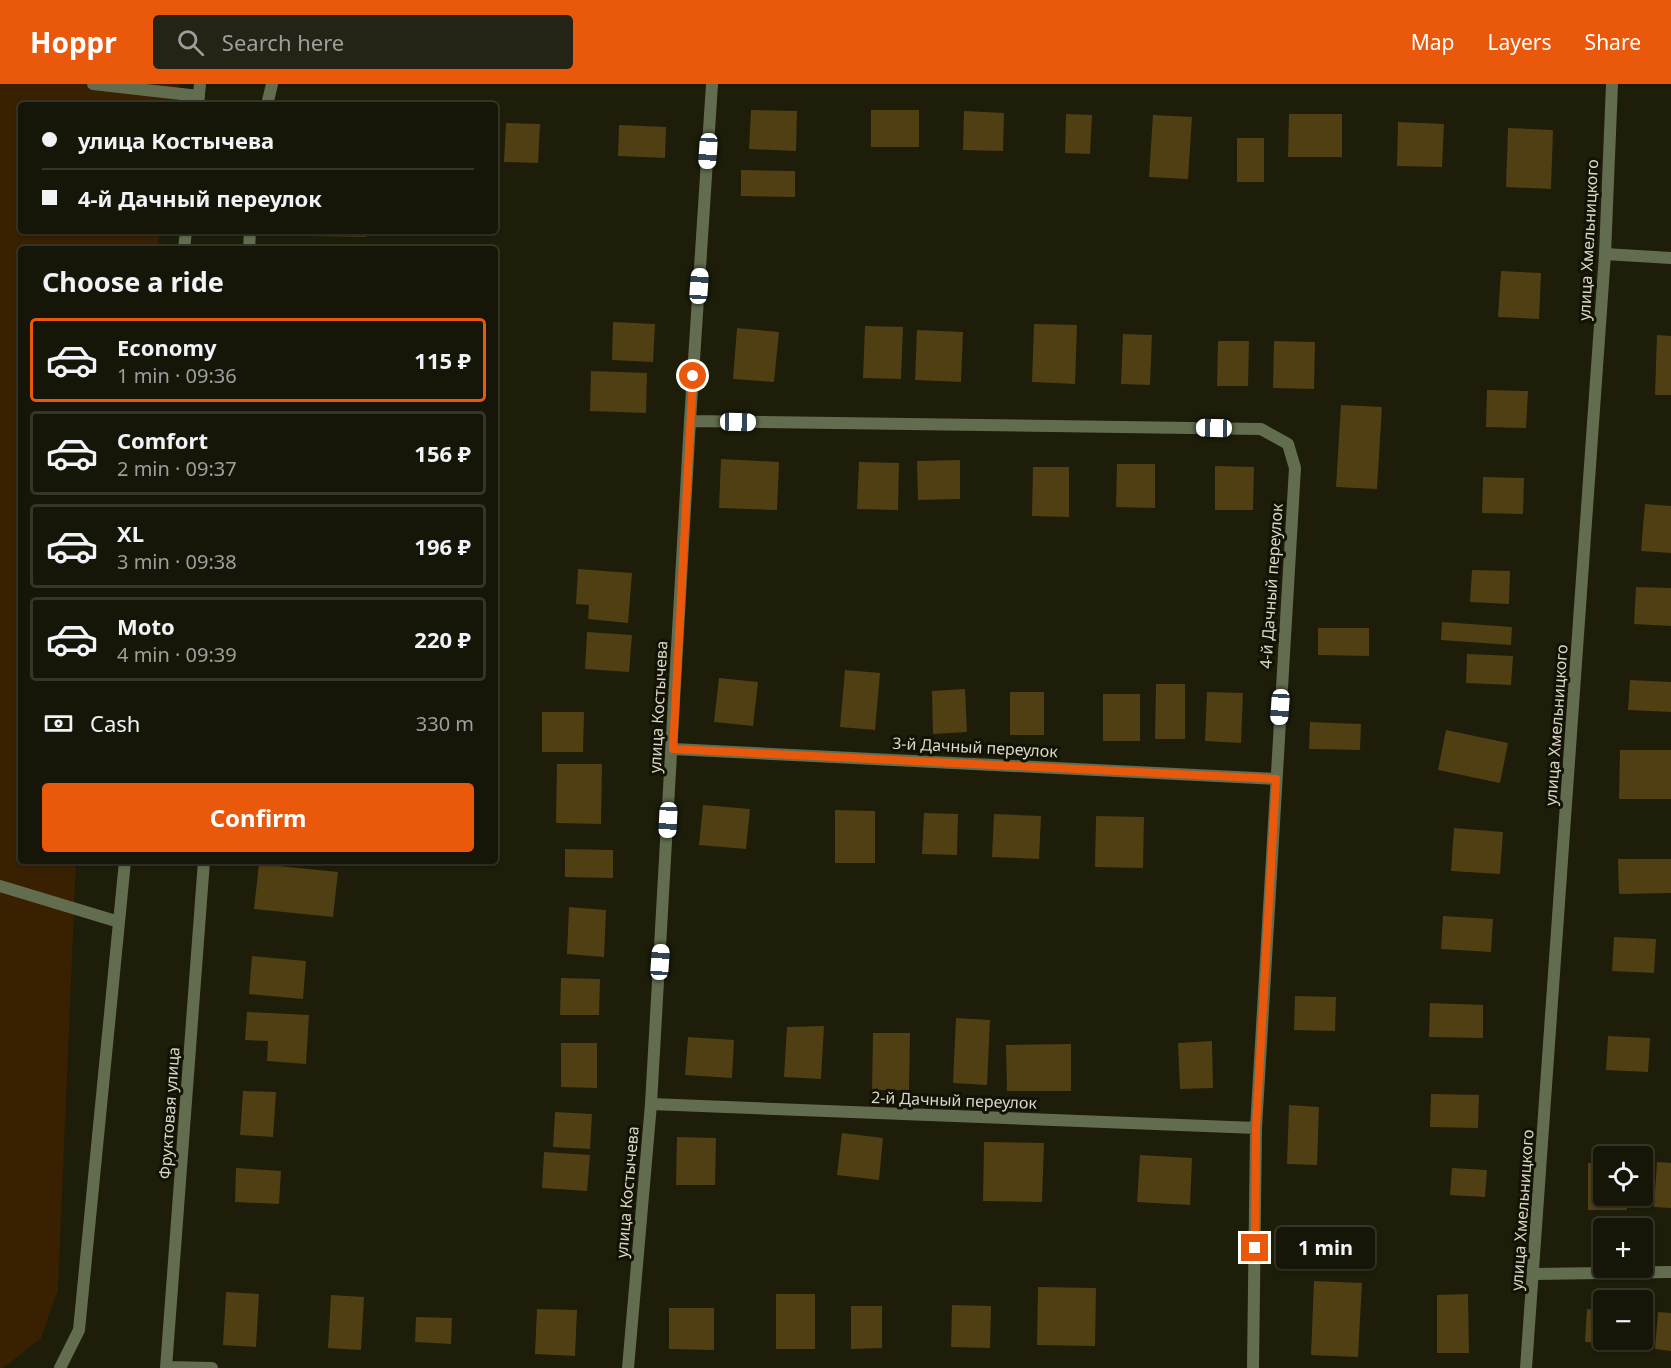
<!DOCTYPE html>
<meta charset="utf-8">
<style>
:root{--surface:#161608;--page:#232316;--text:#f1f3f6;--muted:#9e9f9c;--line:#353529;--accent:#ea580c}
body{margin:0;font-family:"Noto Sans",sans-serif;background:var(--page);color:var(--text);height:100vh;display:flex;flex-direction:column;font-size:22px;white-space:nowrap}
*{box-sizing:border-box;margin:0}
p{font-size:20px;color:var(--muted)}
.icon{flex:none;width:33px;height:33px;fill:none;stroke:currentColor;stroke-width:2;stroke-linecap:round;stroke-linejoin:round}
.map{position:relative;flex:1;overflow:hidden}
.sheet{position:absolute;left:18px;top:162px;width:480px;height:618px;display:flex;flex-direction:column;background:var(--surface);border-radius:6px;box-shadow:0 2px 4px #0004,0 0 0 2px var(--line)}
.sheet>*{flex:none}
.hud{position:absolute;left:18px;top:18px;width:480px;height:132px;border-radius:6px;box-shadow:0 2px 4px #0004,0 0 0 2px var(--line);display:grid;align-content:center;height:132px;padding:0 24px;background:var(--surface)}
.tools{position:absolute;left:1593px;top:1062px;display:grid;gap:12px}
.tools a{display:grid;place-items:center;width:60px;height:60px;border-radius:6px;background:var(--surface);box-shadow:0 2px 4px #0004,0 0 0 2px var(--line);font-size:30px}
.end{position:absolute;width:27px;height:27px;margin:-14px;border:8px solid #ea580c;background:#fff;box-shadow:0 0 0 3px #fff}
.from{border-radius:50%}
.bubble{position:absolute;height:42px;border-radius:6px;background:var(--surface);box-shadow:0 2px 4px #0004,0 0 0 2px var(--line);font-size:20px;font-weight:700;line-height:42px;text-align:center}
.car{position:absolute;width:18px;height:36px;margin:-18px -9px;border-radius:8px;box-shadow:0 0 4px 2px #0007;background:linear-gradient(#fff 24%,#345 0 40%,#fff 0 76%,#345 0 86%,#fff 0)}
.hud b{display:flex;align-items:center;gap:21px;height:57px;font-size:22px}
.hud b+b{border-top:2px solid var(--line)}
.hud i{width:15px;height:15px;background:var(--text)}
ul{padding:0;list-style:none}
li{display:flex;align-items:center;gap:18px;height:84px;margin:0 12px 9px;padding:0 12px;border:3px solid var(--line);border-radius:6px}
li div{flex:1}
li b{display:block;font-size:22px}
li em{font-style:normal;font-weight:700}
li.on{border-color:var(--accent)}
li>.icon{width:54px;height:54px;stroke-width:1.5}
h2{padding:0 24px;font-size:27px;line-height:72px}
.pay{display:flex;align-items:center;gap:15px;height:66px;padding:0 24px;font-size:22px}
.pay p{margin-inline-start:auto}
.button{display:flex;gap:12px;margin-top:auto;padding:12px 24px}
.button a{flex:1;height:69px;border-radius:6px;background:var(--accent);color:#fff;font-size:24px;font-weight:700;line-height:69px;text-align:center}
header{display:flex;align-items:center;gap:36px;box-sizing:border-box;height:84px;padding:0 30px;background:var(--accent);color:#fff}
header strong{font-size:28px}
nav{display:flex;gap:33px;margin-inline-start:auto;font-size:21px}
.search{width:420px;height:54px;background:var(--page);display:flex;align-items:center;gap:15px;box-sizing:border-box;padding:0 21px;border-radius:6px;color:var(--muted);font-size:22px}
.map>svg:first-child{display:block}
</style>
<header>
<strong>Hoppr</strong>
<div class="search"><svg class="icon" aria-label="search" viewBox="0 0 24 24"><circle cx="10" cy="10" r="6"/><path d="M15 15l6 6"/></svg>Search here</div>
<nav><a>Map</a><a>Layers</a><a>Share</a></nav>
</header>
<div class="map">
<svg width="1671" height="1284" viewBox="0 0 1671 1284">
<rect width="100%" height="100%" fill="#1d1d0a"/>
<path fill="#382001" d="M 0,0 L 179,0 L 176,21 L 21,21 L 21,147 L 159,147 L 157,165 L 21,165 L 21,777 L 76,777 L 58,1206 L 41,1254 L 3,1284 L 0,1284 Z"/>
<path fill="#4f3f13" d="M 751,26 L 797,27 L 796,67 L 749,65 Z
M 871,26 L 919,26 L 919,63 L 871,63 Z
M 964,27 L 1004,29 L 1003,67 L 963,66 Z
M 1066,30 L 1092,31 L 1090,70 L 1065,69 Z
M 1289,30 L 1342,30 L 1342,73 L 1288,73 Z
M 1153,31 L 1192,33 L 1188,95 L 1149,93 Z
M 1398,38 L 1444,40 L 1442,83 L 1397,82 Z
M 506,39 L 540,40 L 538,79 L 504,78 Z
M 619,41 L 666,43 L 665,74 L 618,72 Z
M 1508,44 L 1553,46 L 1551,105 L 1506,103 Z
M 1237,54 L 1264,54 L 1264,98 L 1237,98 Z
M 741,86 L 795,87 L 795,113 L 741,112 Z
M 308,147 L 366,147 L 366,153 L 308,152 Z
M 1501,187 L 1541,189 L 1539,235 L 1498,233 Z
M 613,238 L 655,240 L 653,278 L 612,276 Z
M 1034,240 L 1077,241 L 1075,300 L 1032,298 Z
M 865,242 L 903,243 L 901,295 L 863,294 Z
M 737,244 L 779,248 L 774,298 L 733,295 Z
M 917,246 L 963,248 L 961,298 L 915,296 Z
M 1123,250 L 1152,251 L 1150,301 L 1121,300 Z
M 1657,251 L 1671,252 L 1671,311 L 1655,311 Z
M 1218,257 L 1249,257 L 1248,302 L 1217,302 Z
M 1274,257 L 1315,258 L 1314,305 L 1273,304 Z
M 591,287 L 647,289 L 646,329 L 590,327 Z
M 1487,306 L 1528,307 L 1526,344 L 1486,343 Z
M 1341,321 L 1382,323 L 1377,405 L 1336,403 Z
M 721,375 L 779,378 L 777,426 L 719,424 Z
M 960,376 L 960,415 L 918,416 L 917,377 Z
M 859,378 L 899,379 L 898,426 L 857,425 Z
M 1117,380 L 1155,380 L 1155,424 L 1116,423 Z
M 1215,382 L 1254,383 L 1253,426 L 1215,426 Z
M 1033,383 L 1069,383 L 1069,433 L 1032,432 Z
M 1483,393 L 1524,394 L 1523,430 L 1482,429 Z
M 1645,420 L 1671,422 L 1671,469 L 1641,467 Z
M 578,485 L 632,489 L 628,539 L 588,535 L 589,521 L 576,520 Z
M 1472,486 L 1510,487 L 1509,520 L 1470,518 Z
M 1636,503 L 1671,504 L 1671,542 L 1634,540 Z
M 1442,538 L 1512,543 L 1511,561 L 1441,556 Z
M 1318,544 L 1369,544 L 1369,572 L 1318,571 Z
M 587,548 L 632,551 L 629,588 L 585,585 Z
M 1467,570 L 1513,572 L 1511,601 L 1466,599 Z
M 845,586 L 880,589 L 875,646 L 840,643 Z
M 719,594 L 758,598 L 753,642 L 714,638 Z
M 1630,596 L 1671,598 L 1671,628 L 1628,626 Z
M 1156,600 L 1185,600 L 1185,655 L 1155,655 Z
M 965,605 L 967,648 L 933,650 L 932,607 Z
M 1010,608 L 1044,608 L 1044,651 L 1010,651 Z
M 1207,608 L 1243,609 L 1241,659 L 1205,657 Z
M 1103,610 L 1140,610 L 1140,657 L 1103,657 Z
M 542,628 L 584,628 L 583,668 L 542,668 Z
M 1310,638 L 1361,640 L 1360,666 L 1309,665 Z
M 1446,646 L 1508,659 L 1500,699 L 1438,686 Z
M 1620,666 L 1671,666 L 1671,715 L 1619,715 Z
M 557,680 L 602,680 L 601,740 L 556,739 Z
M 703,721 L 750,725 L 746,765 L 699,761 Z
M 835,726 L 875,727 L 875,779 L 835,779 Z
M 924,729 L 958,730 L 957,771 L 922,770 Z
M 994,730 L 1041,732 L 1039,775 L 992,773 Z
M 1096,732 L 1144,733 L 1143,784 L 1095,783 Z
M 1454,744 L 1503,748 L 1500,790 L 1451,787 Z
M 565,765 L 613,766 L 613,794 L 565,793 Z
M 1618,775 L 1671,775 L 1671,809 L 1619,810 Z
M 259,780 L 338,788 L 333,833 L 254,825 Z
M 569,823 L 606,826 L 604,873 L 567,870 Z
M 1443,832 L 1493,835 L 1491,868 L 1441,865 Z
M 1614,853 L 1656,855 L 1654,889 L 1612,887 Z
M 252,872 L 306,877 L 303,915 L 249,910 Z
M 561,894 L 600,895 L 599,931 L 560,931 Z
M 1295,912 L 1336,913 L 1335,947 L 1294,946 Z
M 1430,919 L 1483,921 L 1483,954 L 1429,953 Z
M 247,928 L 309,931 L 306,980 L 267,977 L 268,957 L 245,956 Z
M 956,934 L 990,936 L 987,1001 L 953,999 Z
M 824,942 L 821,995 L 784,993 L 787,943 Z
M 873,949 L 910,949 L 909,1006 L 872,1006 Z
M 1608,952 L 1650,954 L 1648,988 L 1606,986 Z
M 688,953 L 734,956 L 732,994 L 685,991 Z
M 1212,957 L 1213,1004 L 1180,1005 L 1178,959 Z
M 561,959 L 597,959 L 597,1004 L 561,1003 Z
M 1071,960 L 1071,1007 L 1007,1007 L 1006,961 Z
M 243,1007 L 276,1008 L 273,1053 L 240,1051 Z
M 1431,1010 L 1479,1011 L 1478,1044 L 1430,1043 Z
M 1289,1021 L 1319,1023 L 1317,1081 L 1287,1080 Z
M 555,1028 L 592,1030 L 590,1065 L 553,1063 Z
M 842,1049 L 883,1054 L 879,1096 L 837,1091 Z
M 677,1053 L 716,1054 L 715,1101 L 676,1101 Z
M 984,1058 L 1044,1059 L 1042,1118 L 983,1117 Z
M 544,1068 L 590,1071 L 587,1107 L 542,1104 Z
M 1140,1071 L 1192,1074 L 1190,1121 L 1137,1118 Z
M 1657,1078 L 1671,1079 L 1671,1124 L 1654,1123 Z
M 1588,1079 L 1604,1079 L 1604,1112 L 1627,1112 L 1627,1126 L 1588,1126 Z
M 236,1084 L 281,1087 L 279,1120 L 235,1118 Z
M 1452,1084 L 1487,1086 L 1485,1113 L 1450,1111 Z
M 1314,1197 L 1362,1199 L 1358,1273 L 1311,1271 Z
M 1038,1203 L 1096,1204 L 1095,1262 L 1037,1261 Z
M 226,1208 L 259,1210 L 256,1263 L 223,1261 Z
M 776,1210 L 815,1210 L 815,1265 L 776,1265 Z
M 1468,1210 L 1469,1269 L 1437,1269 L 1437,1211 Z
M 331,1211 L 364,1213 L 361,1266 L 328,1264 Z
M 952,1221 L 991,1222 L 990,1264 L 951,1263 Z
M 851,1222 L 882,1222 L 882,1264 L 851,1265 Z
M 669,1224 L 714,1224 L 714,1266 L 669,1265 Z
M 537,1225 L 577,1226 L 575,1272 L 535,1270 Z
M 1587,1225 L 1604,1226 L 1604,1256 L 1623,1256 L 1623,1260 L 1585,1258 Z
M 1658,1228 L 1671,1229 L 1671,1267 L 1655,1265 Z
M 416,1233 L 452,1234 L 451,1260 L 415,1258 Z"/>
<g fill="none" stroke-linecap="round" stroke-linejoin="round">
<path stroke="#626d4f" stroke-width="12" d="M 93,0 L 199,12
M 198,21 L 200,0
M 184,165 L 186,147
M 1605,170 L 1671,174
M 0,802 L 119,838
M 1534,1190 L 1671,1188
M 60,1284 L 79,1246 L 125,777"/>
<path stroke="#626d4f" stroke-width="12" d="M 267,21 L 272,0
M 249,165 L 250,147
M 690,337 L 1261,345 L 1288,360 L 1295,384 L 1256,1044 L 1253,1284
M 673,665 L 1276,695
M 651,1020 L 1256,1044
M 167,1283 L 212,1284
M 166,1284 L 204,777
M 628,1284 L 651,1020 L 690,337 L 712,0
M 1526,1284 L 1605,170 L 1612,0"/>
</g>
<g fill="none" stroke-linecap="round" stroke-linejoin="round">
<path stroke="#ea580c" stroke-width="8" d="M 693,292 L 673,665 L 1276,695 L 1256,1044 L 1255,1164"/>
</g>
<g text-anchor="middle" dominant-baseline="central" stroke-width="6" stroke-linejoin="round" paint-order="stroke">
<g font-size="16" fill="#d8d8cc" stroke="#141303">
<text transform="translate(1588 156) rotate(-87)">улица Хмельницкого</text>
<text transform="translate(1271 502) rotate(-86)">4-й Дачный переулок</text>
<text transform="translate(658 623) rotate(-87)">улица Костычева</text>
<text transform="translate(1556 641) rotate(-86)">улица Хмельницкого</text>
<text transform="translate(975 663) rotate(3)">3-й Дачный переулок</text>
<text transform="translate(954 1016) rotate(2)">2-й Дачный переулок</text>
<text transform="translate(169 1029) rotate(-86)">Фруктовая улица</text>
<text transform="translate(627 1108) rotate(-85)">улица Костычева</text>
<text transform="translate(1522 1126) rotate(-86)">улица Хмельницкого</text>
</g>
</g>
</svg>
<div class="tools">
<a><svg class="icon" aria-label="locate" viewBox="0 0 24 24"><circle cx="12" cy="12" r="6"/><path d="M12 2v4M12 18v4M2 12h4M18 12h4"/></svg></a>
<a>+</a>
<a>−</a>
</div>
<i class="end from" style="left:693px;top:292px"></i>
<i class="end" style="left:1255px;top:1164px"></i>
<div class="bubble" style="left:1276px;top:1143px;width:99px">1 min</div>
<i class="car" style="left:708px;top:67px;rotate:184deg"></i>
<i class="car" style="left:699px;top:202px;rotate:4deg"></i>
<i class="car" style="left:738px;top:338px;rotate:91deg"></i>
<i class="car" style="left:1214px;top:344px;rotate:271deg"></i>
<i class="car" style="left:1280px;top:623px;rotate:184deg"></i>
<i class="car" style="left:668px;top:736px;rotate:183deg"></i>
<i class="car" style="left:660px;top:878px;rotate:4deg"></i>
<div class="hud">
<b><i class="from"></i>улица Костычева</b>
<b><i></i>4-й Дачный переулок</b>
</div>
<section class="sheet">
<h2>Choose a ride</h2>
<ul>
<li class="on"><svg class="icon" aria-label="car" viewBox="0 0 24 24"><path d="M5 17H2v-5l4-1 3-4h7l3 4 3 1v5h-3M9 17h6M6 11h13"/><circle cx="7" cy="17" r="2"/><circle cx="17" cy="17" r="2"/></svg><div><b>Economy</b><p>1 min · 09:36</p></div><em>115 ₽</em></li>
<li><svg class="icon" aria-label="car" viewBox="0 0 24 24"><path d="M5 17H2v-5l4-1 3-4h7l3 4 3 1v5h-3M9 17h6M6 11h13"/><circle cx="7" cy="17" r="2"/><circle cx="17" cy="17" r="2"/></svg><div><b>Comfort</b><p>2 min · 09:37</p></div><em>156 ₽</em></li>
<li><svg class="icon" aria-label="car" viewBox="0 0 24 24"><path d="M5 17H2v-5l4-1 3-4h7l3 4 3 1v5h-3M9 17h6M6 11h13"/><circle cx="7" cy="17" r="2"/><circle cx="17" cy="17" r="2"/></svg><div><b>XL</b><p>3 min · 09:38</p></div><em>196 ₽</em></li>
<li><svg class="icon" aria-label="car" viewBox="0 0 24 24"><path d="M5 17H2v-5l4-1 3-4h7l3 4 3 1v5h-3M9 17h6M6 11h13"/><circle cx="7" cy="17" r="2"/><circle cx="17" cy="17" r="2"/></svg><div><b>Moto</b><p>4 min · 09:39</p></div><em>220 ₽</em></li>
</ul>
<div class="pay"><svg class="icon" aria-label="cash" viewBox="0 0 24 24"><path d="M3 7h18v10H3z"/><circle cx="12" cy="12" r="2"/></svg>Cash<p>330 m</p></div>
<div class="button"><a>Confirm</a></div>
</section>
</div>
